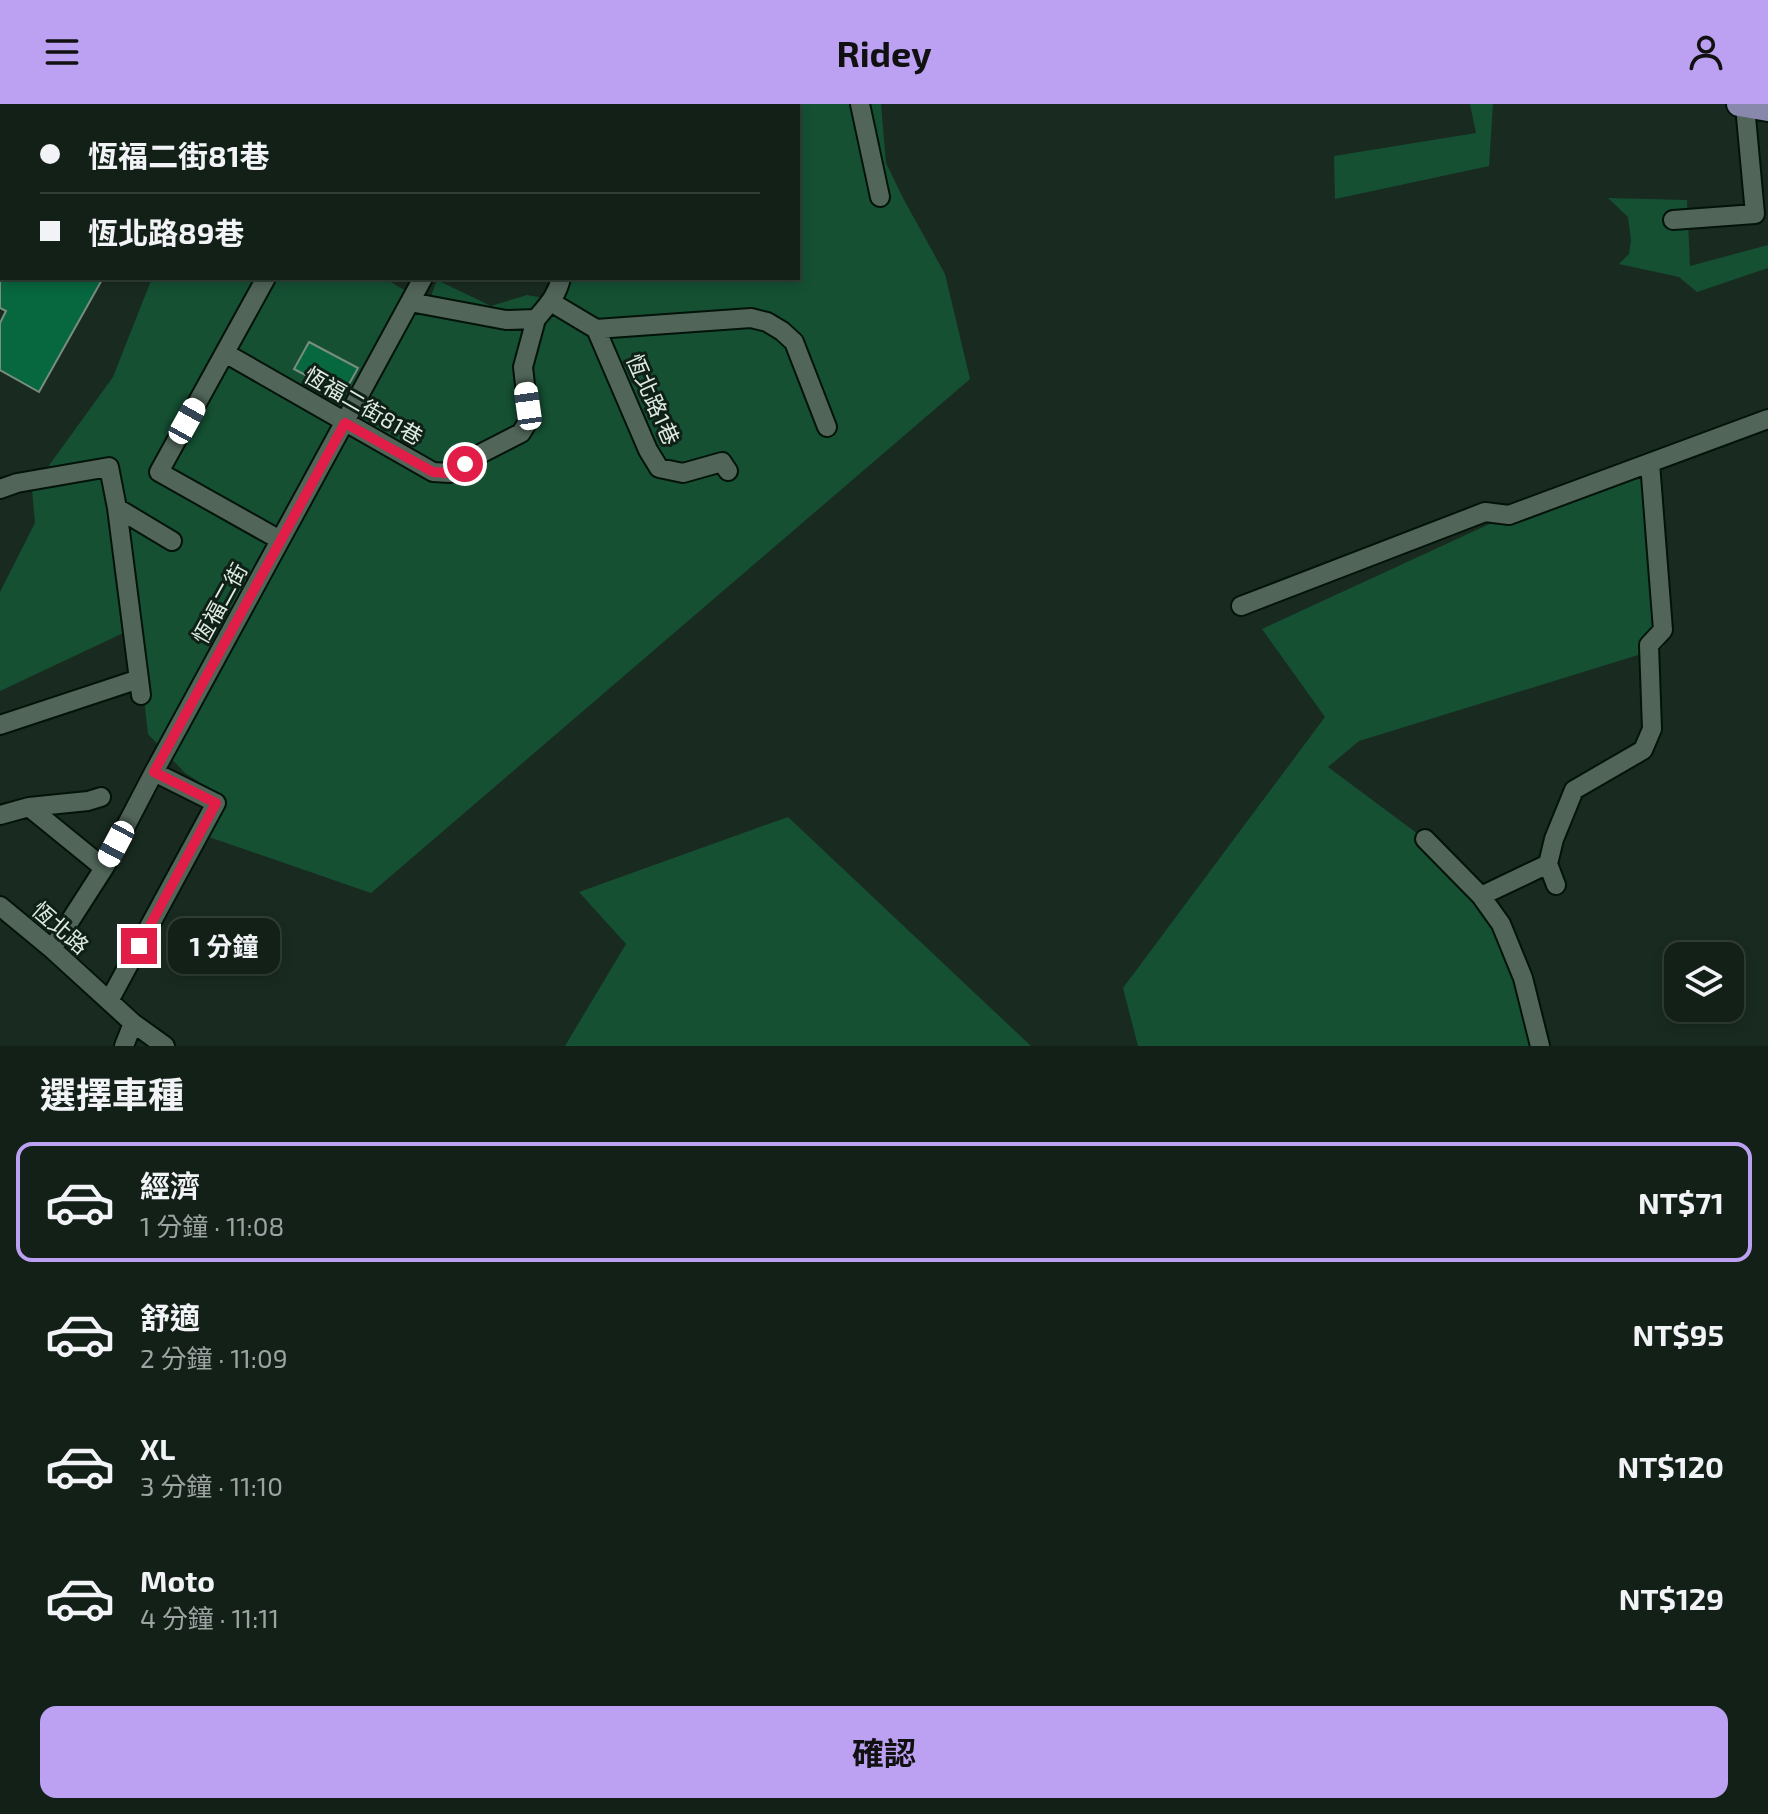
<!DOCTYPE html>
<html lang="zh-TW">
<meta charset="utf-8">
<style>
:root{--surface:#132018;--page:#202d25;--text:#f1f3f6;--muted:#9da3a2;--line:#323e37;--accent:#bca0f2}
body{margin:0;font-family:"Exo 2","Noto Sans TC",sans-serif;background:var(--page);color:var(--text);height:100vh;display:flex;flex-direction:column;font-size:30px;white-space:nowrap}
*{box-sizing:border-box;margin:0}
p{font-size:26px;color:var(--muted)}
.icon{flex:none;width:44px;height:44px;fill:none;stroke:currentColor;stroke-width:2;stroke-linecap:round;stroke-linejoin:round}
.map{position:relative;height:942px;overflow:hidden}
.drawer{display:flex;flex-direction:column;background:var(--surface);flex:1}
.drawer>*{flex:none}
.banner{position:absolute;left:0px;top:0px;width:800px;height:176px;box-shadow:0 4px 12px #0003,0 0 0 2px var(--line);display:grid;align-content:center;height:176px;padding:0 40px;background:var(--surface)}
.controls{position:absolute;left:1664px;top:838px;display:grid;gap:16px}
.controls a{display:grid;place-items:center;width:80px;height:80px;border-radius:16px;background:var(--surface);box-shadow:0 4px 12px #0003,0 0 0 2px var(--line);font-size:40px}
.end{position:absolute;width:36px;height:36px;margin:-18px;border:10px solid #e11d48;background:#fff;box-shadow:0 0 0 4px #fff}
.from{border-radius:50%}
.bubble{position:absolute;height:56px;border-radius:16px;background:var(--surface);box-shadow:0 4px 12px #0003,0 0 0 2px var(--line);font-size:26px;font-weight:700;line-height:56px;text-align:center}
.car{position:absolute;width:24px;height:48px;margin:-24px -12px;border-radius:10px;box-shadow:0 0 6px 2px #0007;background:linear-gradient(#fff 24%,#345 0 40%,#fff 0 76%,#345 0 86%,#fff 0)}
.banner b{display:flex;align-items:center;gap:28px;height:76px;font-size:30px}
.banner b+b{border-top:2px solid var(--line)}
.banner i{width:20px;height:20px;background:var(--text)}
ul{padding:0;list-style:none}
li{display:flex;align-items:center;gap:24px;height:120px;margin:0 16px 12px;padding:0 24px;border:4px solid transparent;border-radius:16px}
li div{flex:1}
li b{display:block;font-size:30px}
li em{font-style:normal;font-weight:700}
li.selected{border-color:var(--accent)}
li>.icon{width:72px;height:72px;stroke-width:1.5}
h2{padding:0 40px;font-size:36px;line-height:96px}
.cta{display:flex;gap:16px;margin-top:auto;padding:16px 40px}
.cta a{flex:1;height:92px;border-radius:16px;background:var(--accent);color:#111;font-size:32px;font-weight:700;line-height:92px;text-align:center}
header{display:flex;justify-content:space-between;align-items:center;height:104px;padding:0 40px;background:var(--accent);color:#111;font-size:36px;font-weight:700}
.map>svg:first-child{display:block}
</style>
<header><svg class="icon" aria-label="menu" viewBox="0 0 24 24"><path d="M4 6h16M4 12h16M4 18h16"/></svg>Ridey<svg class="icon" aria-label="person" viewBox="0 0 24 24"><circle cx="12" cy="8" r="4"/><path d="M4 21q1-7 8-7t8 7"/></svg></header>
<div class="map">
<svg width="1768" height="942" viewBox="0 0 1768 942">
<rect width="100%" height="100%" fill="#192b20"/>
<path fill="#155033" d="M 607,0 L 881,0 L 886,59 L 904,96 L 945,170 L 970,275 L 371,789 L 206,732 L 226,695 L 185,669 L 148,630 L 136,523 L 0,587 L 0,488 L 35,419 L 32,385 L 113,273 L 152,174 L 384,174 L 428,200 L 437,176 L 491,202 L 527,191 L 561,197 L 567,174 L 798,174 L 798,2 L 606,2 Z
M 1470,0 L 1493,0 L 1489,62 L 1335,95 L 1334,52 L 1476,29 Z
M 1608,94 L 1687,96 L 1690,162 L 1768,141 L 1768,164 L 1697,188 L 1679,173 L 1619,160 L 1629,150 L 1631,136 L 1628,113 Z
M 1650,359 L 1664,543 L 1359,637 L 1328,663 L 1489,783 L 1521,850 L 1544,942 L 1138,942 L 1123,884 L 1325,613 L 1262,525 L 1509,411 Z
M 788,713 L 1031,942 L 565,942 L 626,840 L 579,788 Z"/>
<path fill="#07673f" stroke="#798e81" stroke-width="2" d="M 0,174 L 103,174 L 39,288 L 0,266 L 0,219 L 6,207 L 0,204 Z
M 309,238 L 358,264 L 343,291 L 294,265 Z"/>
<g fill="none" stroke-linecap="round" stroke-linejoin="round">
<defs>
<path id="minor" d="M 292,0 L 296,2
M 586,0 L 588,1
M 860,0 L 880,93
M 40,2 L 41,0
M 519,2 L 520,0
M 0,74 L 2,70
M 1673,116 L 1755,110 L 1745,2
M 266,174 L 159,368 L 280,436
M 410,198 L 506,216 L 536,215 C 547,202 557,192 561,174
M 551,198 L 596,225 L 648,346 L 659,364 L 683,369 L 722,358 L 728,367
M 596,225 L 751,214 L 767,218 L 782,227 L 794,238 L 827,323
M 225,249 L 433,368 L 450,369 L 480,350 L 521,329 L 529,316 L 523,263 L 536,215
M 0,385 L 17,379 L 109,363 L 117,404 L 141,591
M 117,404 L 172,437
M 1241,502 L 1485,408 L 1509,411 L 1768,315
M 0,621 L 139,575
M 29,703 L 104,764
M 0,711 L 29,703 L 88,697 L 101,693
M 1425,735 L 1481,792 L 1501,820 L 1523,874 L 1540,942
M 1548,760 L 1554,735 L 1574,686 L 1643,646 L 1652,625 L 1649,541 L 1663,526 L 1650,359
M 1481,792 L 1548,760 L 1556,781
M 0,802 L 52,845 L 133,919 L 165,942
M 52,845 L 104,764 L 154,668 L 423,174
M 109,897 L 216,699 L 154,668
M 124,942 L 133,919"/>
<path id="major" d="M 1739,0 L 1768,5"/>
</defs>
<use href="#minor" stroke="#03130a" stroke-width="22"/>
<use href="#major" stroke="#03130a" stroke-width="28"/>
<use href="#minor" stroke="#516559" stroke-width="18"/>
<use href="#major" stroke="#8888ac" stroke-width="24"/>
</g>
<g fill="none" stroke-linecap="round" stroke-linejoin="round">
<path stroke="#e11d48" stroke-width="10" d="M 139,842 L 216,699 L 154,668 L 345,319 L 433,368 L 450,369 L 465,360"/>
</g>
<g text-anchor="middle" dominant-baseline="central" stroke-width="6" stroke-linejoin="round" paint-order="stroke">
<g font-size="22" fill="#dfeae3" stroke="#0f2117">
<text transform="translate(654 295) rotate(66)">恆北路1巷</text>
<text transform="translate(364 301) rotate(30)">恆福二街81巷</text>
<text transform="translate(219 499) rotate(-61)">恆福二街</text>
<text transform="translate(61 823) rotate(41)">恆北路</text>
</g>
</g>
</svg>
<div class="controls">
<a><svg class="icon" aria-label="layers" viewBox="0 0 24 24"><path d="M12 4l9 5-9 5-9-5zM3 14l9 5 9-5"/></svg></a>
</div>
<i class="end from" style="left:465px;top:360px"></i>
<i class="end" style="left:139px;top:842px"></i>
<div class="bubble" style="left:168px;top:814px;width:112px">1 分鐘</div>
<i class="car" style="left:528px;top:302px;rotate:352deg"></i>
<i class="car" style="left:187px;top:317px;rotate:29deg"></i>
<i class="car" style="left:116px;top:740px;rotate:208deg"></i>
<div class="banner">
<b><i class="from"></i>恆福二街81巷</b>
<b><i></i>恆北路89巷</b>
</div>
</div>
<section class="drawer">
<h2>選擇車種</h2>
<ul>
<li class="selected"><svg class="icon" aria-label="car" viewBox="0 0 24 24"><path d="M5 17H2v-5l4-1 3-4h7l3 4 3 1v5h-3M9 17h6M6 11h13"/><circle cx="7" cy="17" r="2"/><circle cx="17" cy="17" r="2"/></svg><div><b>經濟</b><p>1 分鐘 · 11:08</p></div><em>NT$71</em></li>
<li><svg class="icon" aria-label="car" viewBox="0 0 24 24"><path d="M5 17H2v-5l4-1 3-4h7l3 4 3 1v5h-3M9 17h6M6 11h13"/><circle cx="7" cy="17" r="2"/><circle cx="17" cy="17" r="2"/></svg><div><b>舒適</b><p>2 分鐘 · 11:09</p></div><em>NT$95</em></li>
<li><svg class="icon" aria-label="car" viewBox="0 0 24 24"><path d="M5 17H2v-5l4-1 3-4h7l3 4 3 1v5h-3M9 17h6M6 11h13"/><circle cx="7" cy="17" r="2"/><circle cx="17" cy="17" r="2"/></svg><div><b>XL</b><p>3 分鐘 · 11:10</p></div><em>NT$120</em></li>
<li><svg class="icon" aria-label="car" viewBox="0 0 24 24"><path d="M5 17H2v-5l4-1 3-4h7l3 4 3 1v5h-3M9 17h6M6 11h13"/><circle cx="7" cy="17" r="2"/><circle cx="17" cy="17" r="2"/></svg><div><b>Moto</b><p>4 分鐘 · 11:11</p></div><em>NT$129</em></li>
</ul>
<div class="cta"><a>確認</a></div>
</section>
